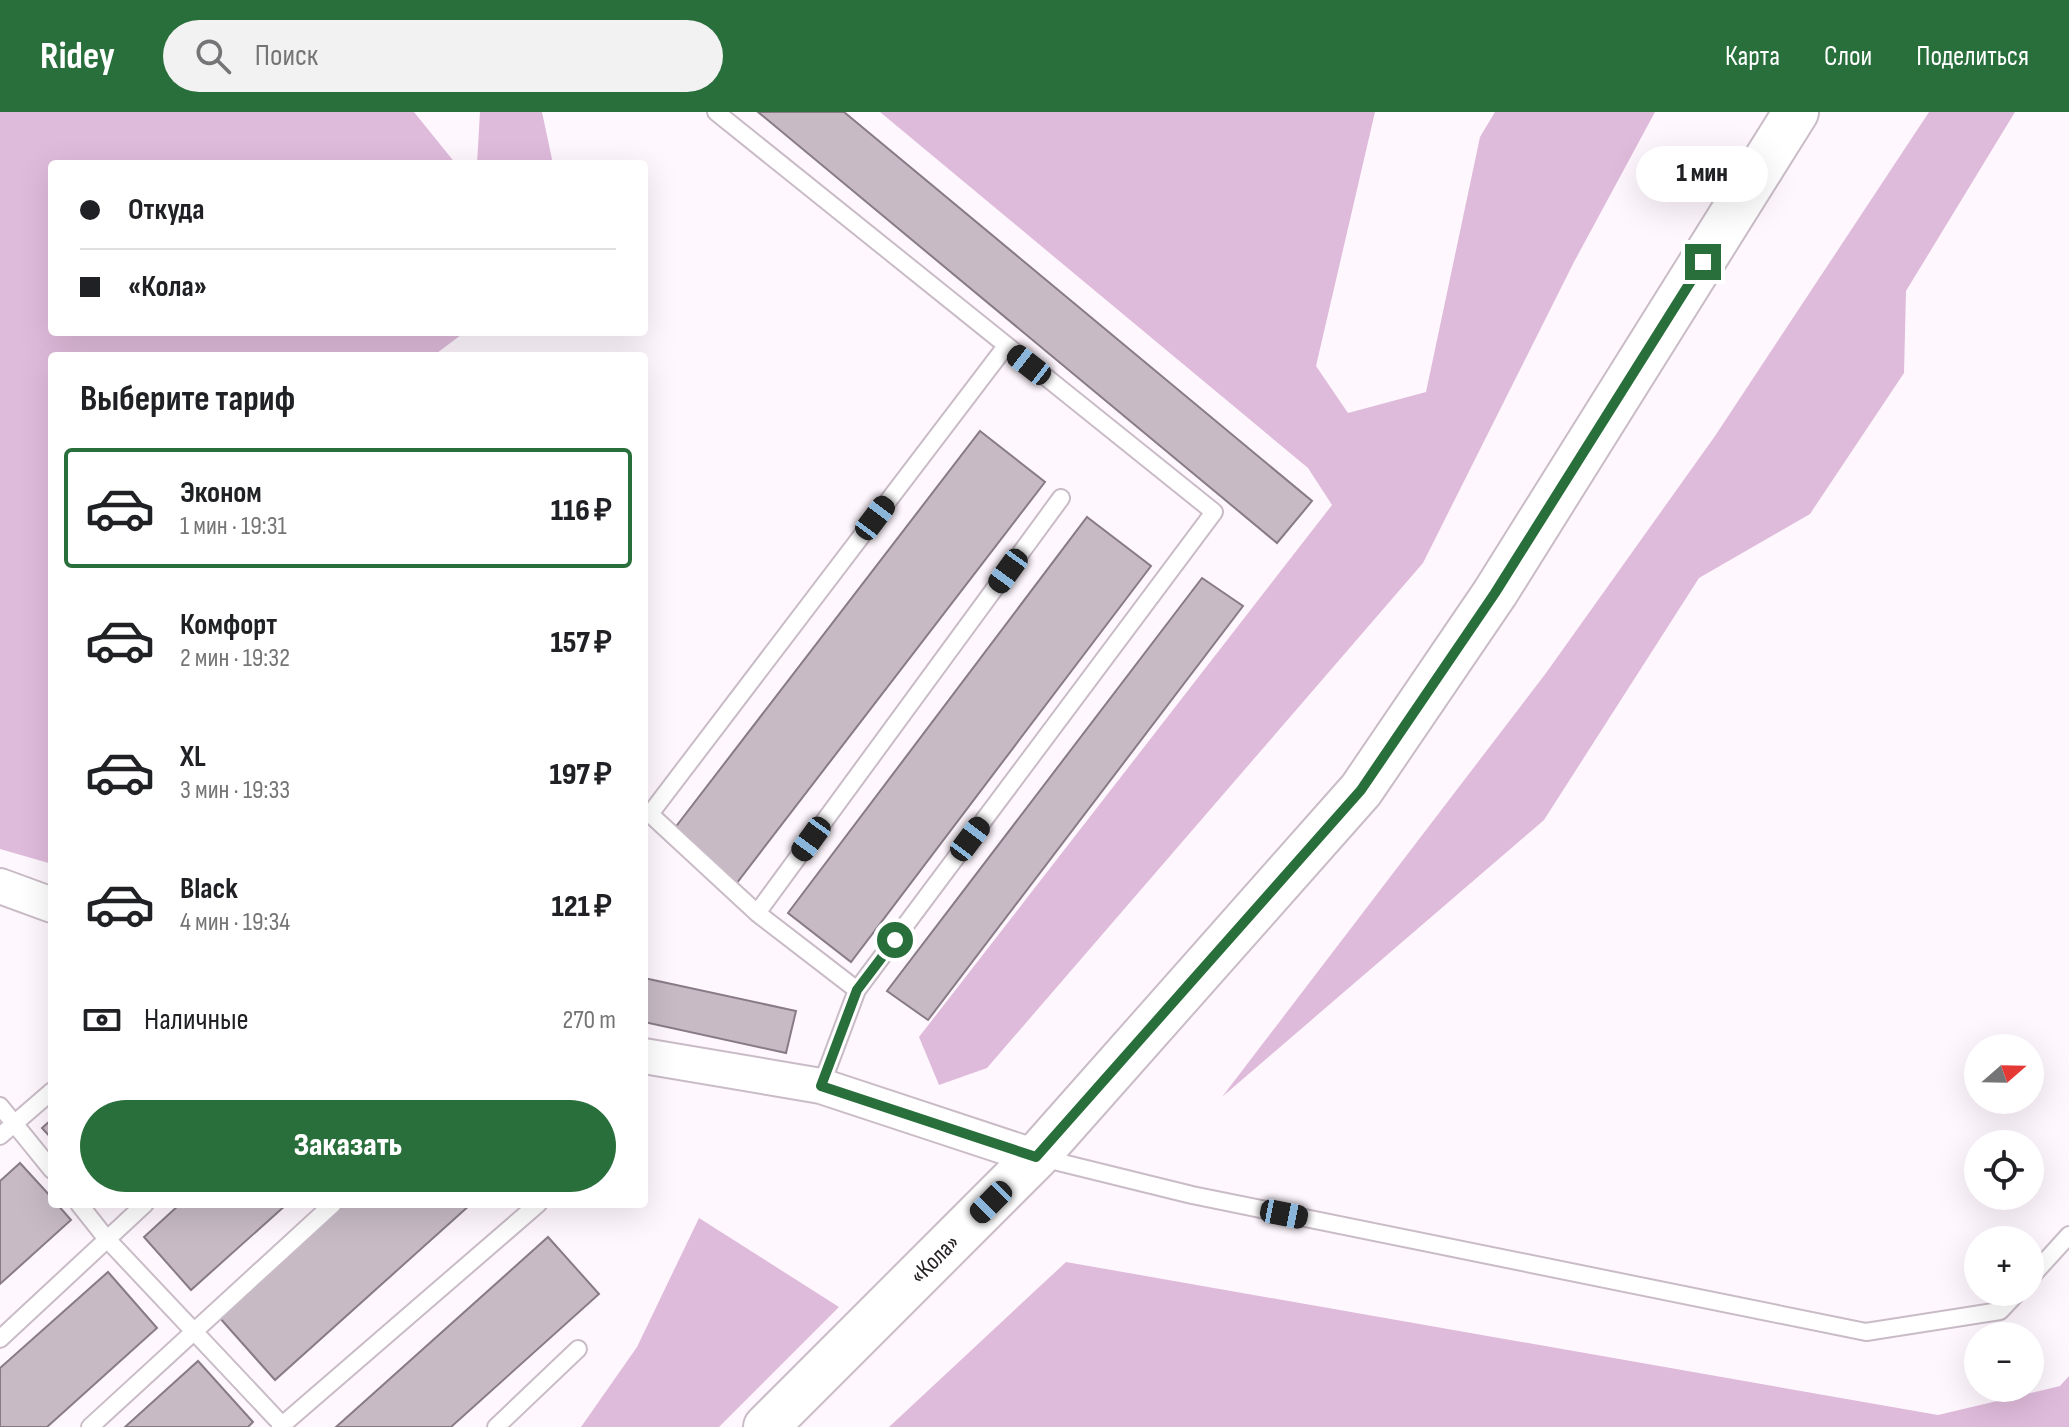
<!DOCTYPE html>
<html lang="ru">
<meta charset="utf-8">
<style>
:root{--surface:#fff;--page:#f2f2f2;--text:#202124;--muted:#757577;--line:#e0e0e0;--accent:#286f3b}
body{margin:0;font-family:"Sofia Sans Condensed",sans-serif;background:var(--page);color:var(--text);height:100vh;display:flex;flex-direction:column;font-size:30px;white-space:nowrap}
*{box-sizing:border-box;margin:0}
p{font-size:26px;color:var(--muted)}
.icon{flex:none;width:44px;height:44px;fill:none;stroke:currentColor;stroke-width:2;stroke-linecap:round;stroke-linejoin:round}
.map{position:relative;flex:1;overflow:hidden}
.panel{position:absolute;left:48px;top:240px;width:600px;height:856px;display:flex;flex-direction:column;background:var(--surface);border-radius:8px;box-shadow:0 8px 32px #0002}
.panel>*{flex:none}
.top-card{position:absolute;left:48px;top:48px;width:600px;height:176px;border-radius:8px;box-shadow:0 8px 32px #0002;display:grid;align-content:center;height:176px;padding:0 32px;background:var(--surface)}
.needle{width:52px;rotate:70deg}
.buttons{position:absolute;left:1964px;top:922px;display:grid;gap:16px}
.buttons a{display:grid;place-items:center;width:80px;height:80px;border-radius:50%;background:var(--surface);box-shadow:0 8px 32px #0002;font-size:40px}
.end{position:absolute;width:36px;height:36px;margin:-18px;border:10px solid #286f3b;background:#fff;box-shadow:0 0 0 4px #fff}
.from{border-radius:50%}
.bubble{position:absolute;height:56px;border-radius:28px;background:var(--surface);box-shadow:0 8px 32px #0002;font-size:26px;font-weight:800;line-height:56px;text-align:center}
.car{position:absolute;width:24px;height:48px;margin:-24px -12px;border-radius:10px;box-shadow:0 0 6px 2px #0007;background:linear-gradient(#222 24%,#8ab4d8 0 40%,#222 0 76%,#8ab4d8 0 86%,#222 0)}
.top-card b{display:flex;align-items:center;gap:28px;height:76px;font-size:30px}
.top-card b+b{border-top:2px solid var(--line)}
.top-card i{width:20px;height:20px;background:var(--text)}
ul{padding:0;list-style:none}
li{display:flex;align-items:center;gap:24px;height:120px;margin:0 16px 12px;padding:0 16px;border:4px solid transparent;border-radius:8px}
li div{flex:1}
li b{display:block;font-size:30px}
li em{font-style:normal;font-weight:800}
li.selected{border-color:var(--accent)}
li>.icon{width:72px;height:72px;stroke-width:1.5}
h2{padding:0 32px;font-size:36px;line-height:96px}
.pay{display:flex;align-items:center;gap:20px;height:88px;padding:0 32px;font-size:30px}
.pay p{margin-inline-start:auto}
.primary-button{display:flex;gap:16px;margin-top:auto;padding:16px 32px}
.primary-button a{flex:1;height:92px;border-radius:48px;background:var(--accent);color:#fff;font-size:32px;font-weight:800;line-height:92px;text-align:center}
header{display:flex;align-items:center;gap:48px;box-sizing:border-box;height:112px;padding:0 40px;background:var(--accent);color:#fff}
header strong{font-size:38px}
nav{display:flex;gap:44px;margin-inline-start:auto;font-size:28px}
.search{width:560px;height:72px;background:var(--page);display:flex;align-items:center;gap:20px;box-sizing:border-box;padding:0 28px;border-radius:44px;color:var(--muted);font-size:30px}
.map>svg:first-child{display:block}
</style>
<header>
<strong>Ridey</strong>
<div class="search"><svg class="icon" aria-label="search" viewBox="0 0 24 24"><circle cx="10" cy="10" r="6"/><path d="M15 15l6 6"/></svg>Поиск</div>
<nav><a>Карта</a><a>Слои</a><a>Поделиться</a></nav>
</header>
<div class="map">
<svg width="2069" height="1315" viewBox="0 0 2069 1315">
<rect width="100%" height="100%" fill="#fff7fe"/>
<path fill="#dfbbdb" d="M 0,0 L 414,0 L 456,52 L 52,52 L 52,220 L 465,220 L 433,244 L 52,244 L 52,752 L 0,737 Z
M 480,0 L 542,0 L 553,52 L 477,52 Z
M 880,0 L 1375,0 L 1316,254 L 1348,301 L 1426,280 L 1480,25 L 1495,0 L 1655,0 L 1574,150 L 1423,451 L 987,956 L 939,973 L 919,925 L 1332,393 L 1308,356 Z
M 1929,0 L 2015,0 L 1906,179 L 1904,261 L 1810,402 L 1699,466 L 1544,708 L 1222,985 L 1546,561 L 1715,324 Z
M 699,1106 L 839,1195 L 719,1315 L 581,1315 L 637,1235 Z
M 1066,1150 L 1938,1303 L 2060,1274 L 2069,1264 L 2069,1315 L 889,1315 Z"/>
<path fill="#c7bac5" stroke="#887b86" stroke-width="2" d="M 758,0 L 844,0 L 1312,389 L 1277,431 Z
M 980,319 L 1045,370 L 736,772 L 671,721 Z
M 1087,405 L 1151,454 L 851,850 L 788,801 Z
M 1202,466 L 1243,494 L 928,908 L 887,879 Z
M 644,866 L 796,899 L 786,941 L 644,910 Z
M 52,1007 L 52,1027 L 42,1016 Z
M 20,1051 L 52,1086 L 52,1092 L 57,1092 L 71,1108 L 0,1172 L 0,1069 Z
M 180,1092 L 287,1092 L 191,1178 L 144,1125 Z
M 345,1092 L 471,1092 L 275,1268 L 219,1205 Z
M 548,1125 L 599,1182 L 451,1315 L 336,1315 Z
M 108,1160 L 157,1216 L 47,1315 L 0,1315 L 0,1256 Z
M 198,1249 L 253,1310 L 248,1315 L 125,1315 Z"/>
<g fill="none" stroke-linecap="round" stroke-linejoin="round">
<defs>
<path id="service" d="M 716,0 L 1214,400 L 857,878 L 821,974
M 757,801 L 1061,386
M 857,878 L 757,801 L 650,702 L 1006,234
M 0,994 L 52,1058
M 0,1024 L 52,979
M 1042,1046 L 1192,1083 L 1866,1220 L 2000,1199 L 2018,1180
M 79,1092 L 106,1126 L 284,1315
M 2030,1166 L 2069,1123
M 0,1227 L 145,1092
M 90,1315 L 333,1092
M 280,1315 L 538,1092
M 496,1315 L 578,1237"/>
<path id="minor" d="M 0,774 L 52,793
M 644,944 L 821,974 L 1036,1045"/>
<g id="trunk">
<path id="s1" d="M 766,1315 L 1036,1045 L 1361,678 L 1495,481 L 1796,0"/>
</g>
</defs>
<use href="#service" stroke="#c9bcc7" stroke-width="20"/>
<use href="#minor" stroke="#c9bcc7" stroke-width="38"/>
<use href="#trunk" stroke="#c9bcc7" stroke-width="48"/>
<use href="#service" stroke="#fff" stroke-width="16"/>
<use href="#minor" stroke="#fff" stroke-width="34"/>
<use href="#trunk" stroke="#fff" stroke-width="44"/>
</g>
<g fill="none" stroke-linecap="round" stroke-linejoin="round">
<path stroke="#286f3b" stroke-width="10" d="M 895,828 L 857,878 L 821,974 L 1036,1045 L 1361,678 L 1495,481 L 1703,150"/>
</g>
<g text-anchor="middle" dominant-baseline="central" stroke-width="8" stroke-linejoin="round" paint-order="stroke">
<g font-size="24" fill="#252024" stroke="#fff">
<text stroke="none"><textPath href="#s1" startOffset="238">«Кола»</textPath></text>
</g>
</g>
</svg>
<div class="buttons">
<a><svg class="needle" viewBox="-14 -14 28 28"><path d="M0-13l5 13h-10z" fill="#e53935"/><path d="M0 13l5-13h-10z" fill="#757577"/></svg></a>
<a><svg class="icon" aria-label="locate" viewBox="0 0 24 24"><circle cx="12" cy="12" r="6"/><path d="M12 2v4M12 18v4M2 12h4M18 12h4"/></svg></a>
<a>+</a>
<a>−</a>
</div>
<i class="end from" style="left:895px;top:828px"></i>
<i class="end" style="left:1703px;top:150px"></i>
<div class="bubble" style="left:1636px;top:34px;width:132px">1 мин</div>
<i class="car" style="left:1029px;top:253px;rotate:308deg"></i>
<i class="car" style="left:875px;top:406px;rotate:37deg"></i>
<i class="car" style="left:1008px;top:459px;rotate:216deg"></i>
<i class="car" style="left:811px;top:727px;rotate:216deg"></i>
<i class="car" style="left:970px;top:727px;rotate:37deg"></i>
<i class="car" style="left:991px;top:1090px;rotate:225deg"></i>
<i class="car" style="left:1284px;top:1102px;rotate:101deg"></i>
<div class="top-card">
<b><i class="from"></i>Откуда</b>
<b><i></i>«Кола»</b>
</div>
<section class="panel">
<h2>Выберите тариф</h2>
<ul>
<li class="selected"><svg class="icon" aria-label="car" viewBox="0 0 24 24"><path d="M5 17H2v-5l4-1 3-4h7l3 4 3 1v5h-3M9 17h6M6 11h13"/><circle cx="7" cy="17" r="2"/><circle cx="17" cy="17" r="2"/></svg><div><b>Эконом</b><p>1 мин · 19:31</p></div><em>116 ₽</em></li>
<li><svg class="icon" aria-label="car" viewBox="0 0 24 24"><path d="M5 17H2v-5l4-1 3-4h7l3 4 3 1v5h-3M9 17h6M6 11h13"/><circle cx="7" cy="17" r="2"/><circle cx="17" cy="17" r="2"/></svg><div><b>Комфорт</b><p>2 мин · 19:32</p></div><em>157 ₽</em></li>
<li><svg class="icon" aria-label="car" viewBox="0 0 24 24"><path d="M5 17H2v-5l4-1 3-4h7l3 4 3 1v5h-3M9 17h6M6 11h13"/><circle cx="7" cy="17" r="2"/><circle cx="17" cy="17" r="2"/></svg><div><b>XL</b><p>3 мин · 19:33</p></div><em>197 ₽</em></li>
<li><svg class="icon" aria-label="car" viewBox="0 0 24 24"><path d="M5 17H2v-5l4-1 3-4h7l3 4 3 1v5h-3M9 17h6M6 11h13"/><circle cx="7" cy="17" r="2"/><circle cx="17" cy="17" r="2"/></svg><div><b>Black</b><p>4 мин · 19:34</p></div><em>121 ₽</em></li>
</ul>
<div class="pay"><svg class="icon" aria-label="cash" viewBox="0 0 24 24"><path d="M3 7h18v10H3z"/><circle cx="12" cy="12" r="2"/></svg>Наличные<p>270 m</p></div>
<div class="primary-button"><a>Заказать</a></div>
</section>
</div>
